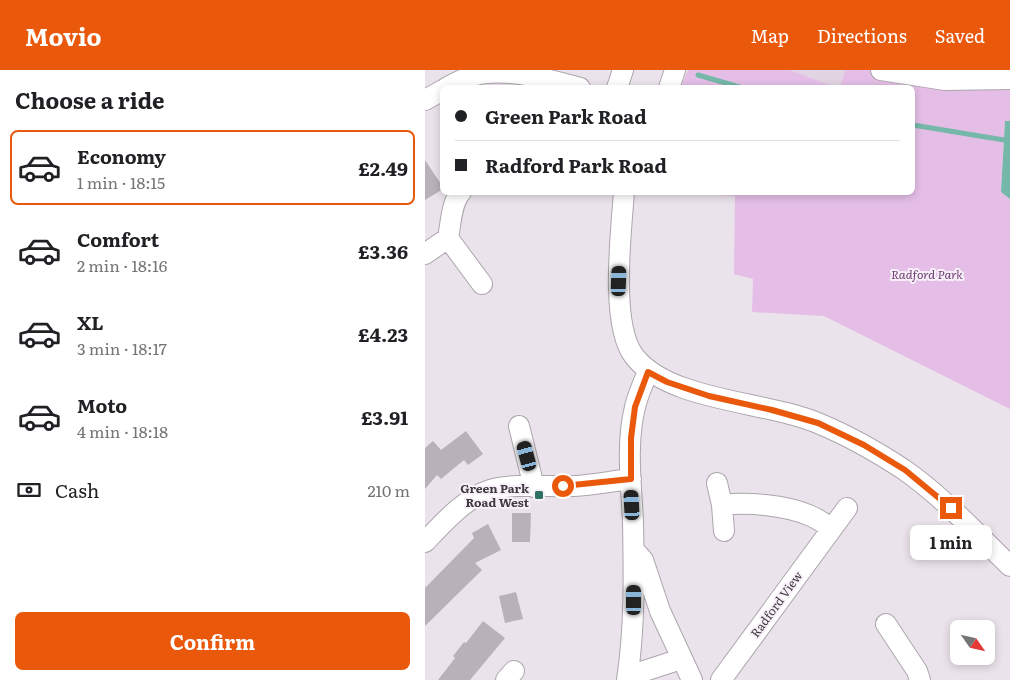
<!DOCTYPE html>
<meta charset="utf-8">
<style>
:root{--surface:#fff;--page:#f2f2f2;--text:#202124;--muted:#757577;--line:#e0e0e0;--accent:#ea580c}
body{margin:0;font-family:Literata,serif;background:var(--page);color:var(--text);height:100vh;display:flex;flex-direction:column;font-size:19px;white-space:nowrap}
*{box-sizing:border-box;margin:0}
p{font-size:16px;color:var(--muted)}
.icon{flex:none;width:28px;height:28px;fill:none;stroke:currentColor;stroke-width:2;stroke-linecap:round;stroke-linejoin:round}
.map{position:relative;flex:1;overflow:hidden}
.sheet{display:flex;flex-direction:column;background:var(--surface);width:425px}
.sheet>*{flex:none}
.guide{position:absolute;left:15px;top:15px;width:475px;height:110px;border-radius:8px;box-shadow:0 2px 8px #0003;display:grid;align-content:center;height:110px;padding:0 15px;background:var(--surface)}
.needle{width:32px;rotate:124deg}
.tools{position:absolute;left:525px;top:550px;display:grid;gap:10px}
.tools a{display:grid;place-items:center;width:45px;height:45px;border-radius:8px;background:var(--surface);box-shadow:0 2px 8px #0003;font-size:25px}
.end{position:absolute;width:22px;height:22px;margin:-11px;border:6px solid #ea580c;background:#fff;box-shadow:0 0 0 2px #fff}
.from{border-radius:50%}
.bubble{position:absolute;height:35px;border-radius:8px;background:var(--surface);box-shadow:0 2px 8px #0003;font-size:16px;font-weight:700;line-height:35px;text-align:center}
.car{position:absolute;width:15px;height:30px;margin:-15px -8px;border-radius:6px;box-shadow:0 0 4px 1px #0007;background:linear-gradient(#222 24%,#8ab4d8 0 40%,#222 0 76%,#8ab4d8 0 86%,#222 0)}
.guide b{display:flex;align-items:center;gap:18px;height:48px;font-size:19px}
.guide b+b{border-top:1px solid var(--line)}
.guide i{width:12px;height:12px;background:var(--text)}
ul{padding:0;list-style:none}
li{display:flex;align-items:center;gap:15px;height:75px;margin:0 10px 8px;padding:0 5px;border:2px solid transparent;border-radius:8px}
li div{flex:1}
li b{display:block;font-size:19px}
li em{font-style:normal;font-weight:700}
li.selected{border-color:var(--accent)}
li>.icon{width:45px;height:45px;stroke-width:1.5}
h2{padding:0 15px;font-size:22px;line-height:60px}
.pay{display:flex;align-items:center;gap:12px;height:55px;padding:0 15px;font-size:19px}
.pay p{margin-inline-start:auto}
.button{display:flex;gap:10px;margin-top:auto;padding:10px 15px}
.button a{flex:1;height:58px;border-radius:8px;background:var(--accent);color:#fff;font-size:20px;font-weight:700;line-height:58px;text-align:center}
header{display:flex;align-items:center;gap:30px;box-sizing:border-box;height:70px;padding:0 25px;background:var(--accent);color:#fff}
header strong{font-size:24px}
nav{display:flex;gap:28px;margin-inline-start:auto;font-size:18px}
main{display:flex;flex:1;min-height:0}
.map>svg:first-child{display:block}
</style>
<header>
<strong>Movio</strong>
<nav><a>Map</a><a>Directions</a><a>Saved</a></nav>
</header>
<main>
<section class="sheet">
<h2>Choose a ride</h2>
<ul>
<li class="selected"><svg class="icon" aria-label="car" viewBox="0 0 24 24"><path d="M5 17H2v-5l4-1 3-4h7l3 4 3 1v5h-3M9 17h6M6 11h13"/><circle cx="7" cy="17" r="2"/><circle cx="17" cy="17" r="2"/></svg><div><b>Economy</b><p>1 min · 18:15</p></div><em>£2.49</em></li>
<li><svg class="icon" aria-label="car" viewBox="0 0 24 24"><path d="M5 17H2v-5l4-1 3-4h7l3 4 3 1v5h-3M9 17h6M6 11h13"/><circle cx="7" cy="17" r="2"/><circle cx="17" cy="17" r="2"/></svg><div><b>Comfort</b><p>2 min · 18:16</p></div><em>£3.36</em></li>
<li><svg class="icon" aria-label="car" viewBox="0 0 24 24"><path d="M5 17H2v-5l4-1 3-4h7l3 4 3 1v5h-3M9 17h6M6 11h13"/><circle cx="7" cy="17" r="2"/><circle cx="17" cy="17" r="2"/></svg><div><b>XL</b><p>3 min · 18:17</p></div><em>£4.23</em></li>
<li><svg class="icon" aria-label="car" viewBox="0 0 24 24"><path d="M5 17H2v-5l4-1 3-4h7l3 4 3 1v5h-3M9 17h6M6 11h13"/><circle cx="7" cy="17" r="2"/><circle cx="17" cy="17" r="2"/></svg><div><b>Moto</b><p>4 min · 18:18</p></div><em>£3.91</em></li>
</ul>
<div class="pay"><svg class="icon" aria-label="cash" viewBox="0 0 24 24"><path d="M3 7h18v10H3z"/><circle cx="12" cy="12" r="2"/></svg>Cash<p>210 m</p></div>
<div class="button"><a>Confirm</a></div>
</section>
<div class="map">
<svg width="585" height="610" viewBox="0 0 585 610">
<rect width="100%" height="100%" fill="#ebe3eb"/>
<path fill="#e2d4e3" d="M 365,0 L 420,0 L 415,18 L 410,17 Z"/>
<path fill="#e4bee6" d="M 263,0 L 365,0 L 410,17 L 256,17 Z
M 420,0 L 585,0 L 585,51 L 580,51 L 576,122 L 585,129 L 585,339 L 399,246 L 327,242 L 328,209 L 309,204 L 310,126 L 260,123 L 488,122 L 488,18 L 415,17 Z"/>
<path fill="#75b8a9" d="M 580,51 L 585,51 L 585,129 L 576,122 Z"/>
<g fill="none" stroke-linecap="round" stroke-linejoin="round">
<path stroke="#75b8a9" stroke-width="5" d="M 273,5 L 318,18
M 488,55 L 579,70"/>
</g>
<path fill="#b9b1ba" d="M 0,90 L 18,117 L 18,119 L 0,130 Z
M 41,361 L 58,384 L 43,395 L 39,390 L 16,409 L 12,405 L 0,419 L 0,378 L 8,371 L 16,380 Z
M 87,443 L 106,443 L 105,472 L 87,472 Z
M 63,454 L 76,480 L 50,493 L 57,500 L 0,556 L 0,518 L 49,468 L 47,463 Z
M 91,522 L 98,549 L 80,553 L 74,526 Z
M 58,551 L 80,568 L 45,610 L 13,610 L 30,588 L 28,586 L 39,572 L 41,573 Z"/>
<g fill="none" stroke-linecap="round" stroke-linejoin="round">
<defs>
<path id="minor" d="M 456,0 L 520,10 L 585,9
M 21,18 C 34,11 47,4 62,3 C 93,0 125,10 155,18
M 192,18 L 198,0
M 244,18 L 250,0
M 0,30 L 18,20
M 199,122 C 196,162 185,255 209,286 C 244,332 344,331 395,354 C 424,366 452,382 478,399 C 517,426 551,463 585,496
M 23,168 L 57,214
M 0,184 L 23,168 C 26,154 26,133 36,122
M 94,356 L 109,417
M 292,413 L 297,435 C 324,432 361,435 386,446 C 393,449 400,454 406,458
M 297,435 L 299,461
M 0,472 C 16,455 41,427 65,420 C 86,413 126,417 149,416 C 168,415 187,411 206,409
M 211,482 L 218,490 L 235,541 L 267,610
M 461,554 L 492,601 L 495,610
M 203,603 L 213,603 L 256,589
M 81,610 L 89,601
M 202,610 C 210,557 209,504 208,451 C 206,413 201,374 210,337 C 213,325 218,313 223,302
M 296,610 L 422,438"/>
</defs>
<use href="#minor" stroke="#aca5ad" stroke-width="22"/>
<use href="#minor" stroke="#fff" stroke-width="20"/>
</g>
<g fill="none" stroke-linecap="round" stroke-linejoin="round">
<path stroke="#ea580c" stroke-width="6" d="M 138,416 L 206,409 L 206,368 L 210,337 L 223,302 L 242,312 L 284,326 L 347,340 L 393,353 L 439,375 L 480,400 L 526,438"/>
</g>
<rect fill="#2f7366" stroke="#f8f0f9" stroke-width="2" x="109" y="420" width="10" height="10" rx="2.5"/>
<g text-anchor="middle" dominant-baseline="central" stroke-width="4" stroke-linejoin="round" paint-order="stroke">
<g font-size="12" font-style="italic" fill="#6f3e73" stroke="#f8f0f9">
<text x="502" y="204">Radford Park</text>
</g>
<g font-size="12" font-weight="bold" fill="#3e3a3e" stroke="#f8f0f9" text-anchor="end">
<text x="104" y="418">Green Park<tspan x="104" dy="14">Road West</tspan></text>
</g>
<g font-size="12" fill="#3e3a3e" stroke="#f8f0f9">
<text transform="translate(351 534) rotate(-54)">Radford View</text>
</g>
</g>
</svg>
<div class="tools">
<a><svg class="needle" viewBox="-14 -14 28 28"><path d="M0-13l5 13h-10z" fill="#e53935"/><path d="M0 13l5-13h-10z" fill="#757577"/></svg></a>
</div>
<i class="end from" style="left:138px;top:416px"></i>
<i class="end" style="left:526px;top:438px"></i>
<div class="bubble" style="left:485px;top:455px;width:82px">1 min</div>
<i class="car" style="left:194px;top:211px;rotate:2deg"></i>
<i class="car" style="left:102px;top:386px;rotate:345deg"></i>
<i class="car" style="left:207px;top:435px;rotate:357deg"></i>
<i class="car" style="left:209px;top:530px;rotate:0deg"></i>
<div class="guide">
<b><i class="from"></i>Green Park Road</b>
<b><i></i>Radford Park Road</b>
</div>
</div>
</main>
